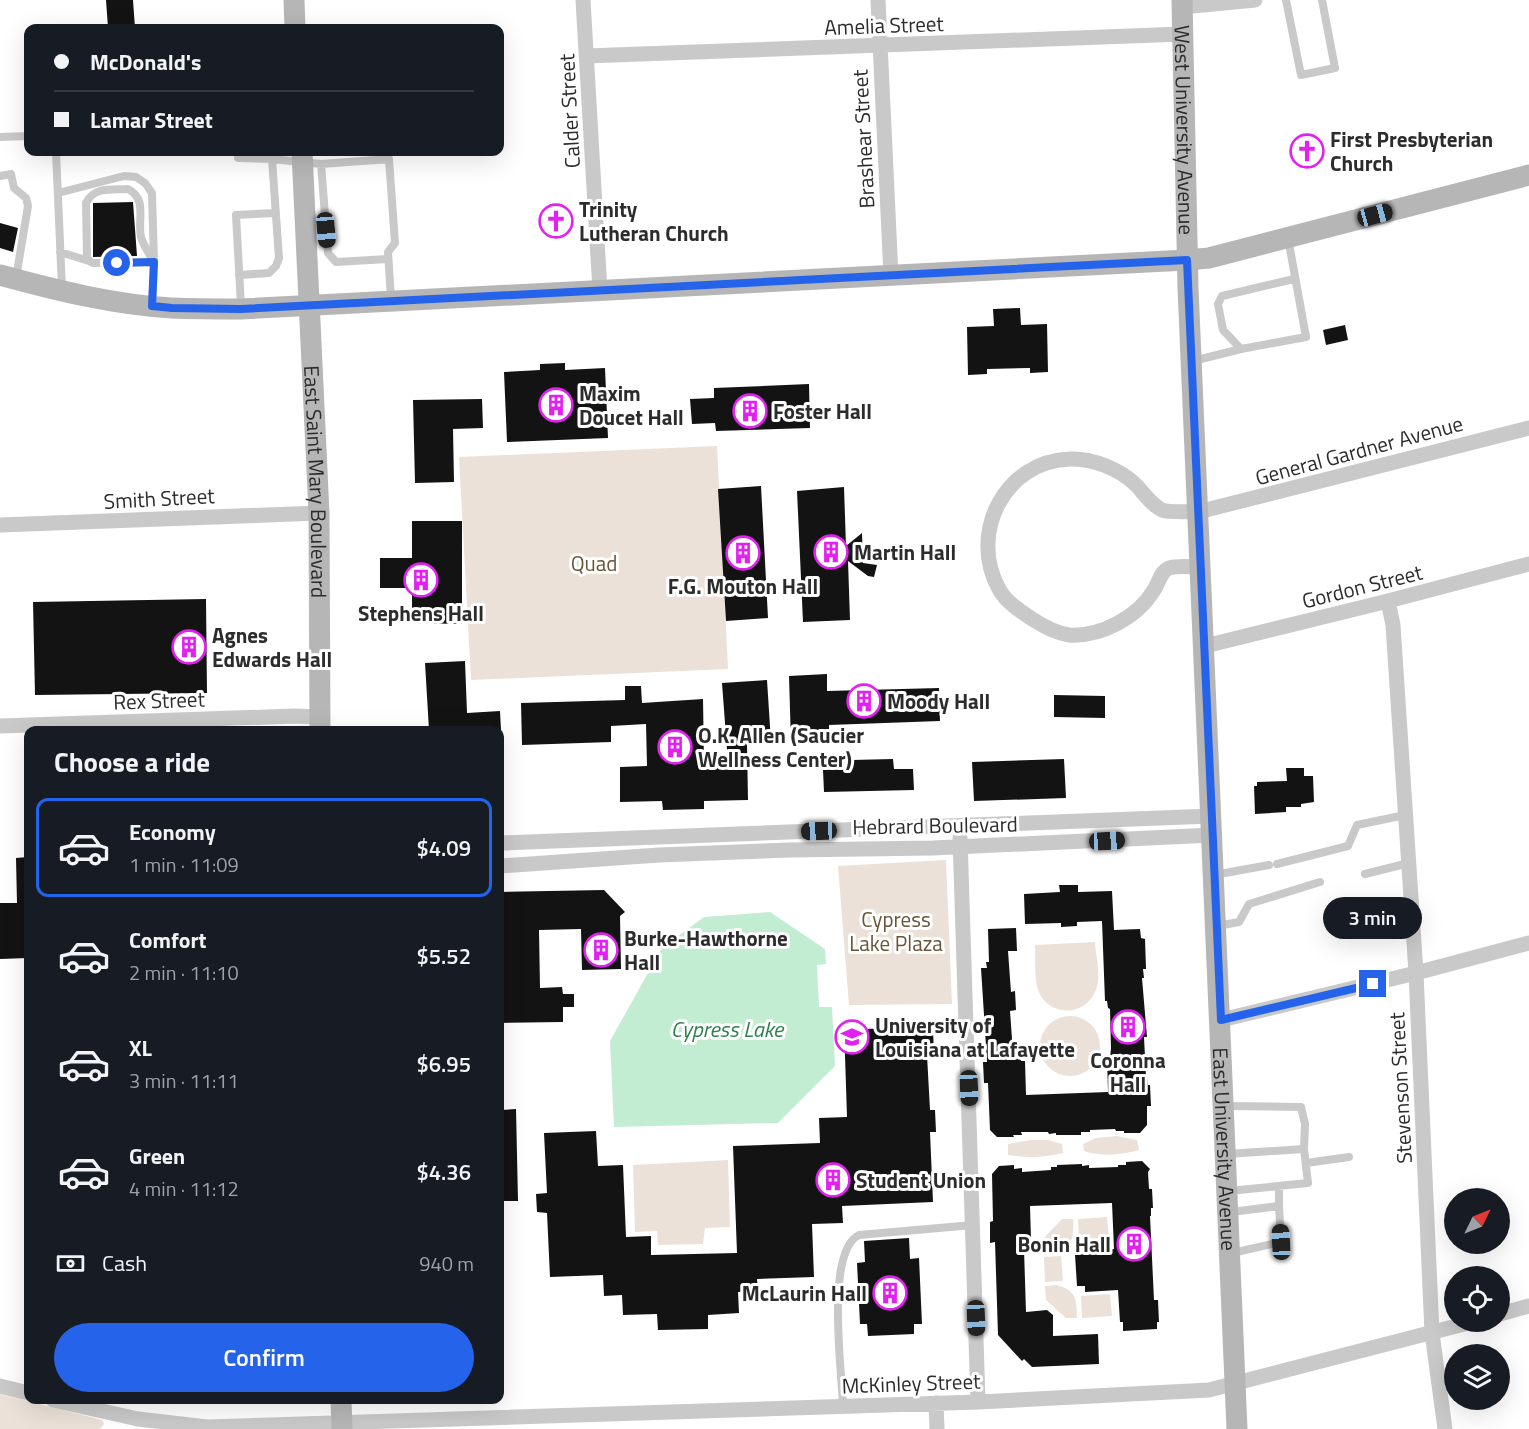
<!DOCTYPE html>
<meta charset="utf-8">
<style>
:root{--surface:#171b24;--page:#20242c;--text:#f1f3f6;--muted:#9ea1a6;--line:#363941;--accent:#2563eb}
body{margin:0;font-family:"Titillium Web",sans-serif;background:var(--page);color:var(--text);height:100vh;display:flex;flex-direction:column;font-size:22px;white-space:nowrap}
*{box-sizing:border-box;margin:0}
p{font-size:20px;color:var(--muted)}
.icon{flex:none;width:33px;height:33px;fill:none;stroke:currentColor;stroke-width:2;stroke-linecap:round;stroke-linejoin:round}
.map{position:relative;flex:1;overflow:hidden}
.details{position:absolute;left:24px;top:726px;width:480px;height:678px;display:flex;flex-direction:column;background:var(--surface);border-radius:12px;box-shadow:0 6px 24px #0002}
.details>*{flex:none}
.top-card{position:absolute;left:24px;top:24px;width:480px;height:132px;border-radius:12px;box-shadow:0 6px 24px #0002;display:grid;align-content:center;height:132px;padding:0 30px;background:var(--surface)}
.needle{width:39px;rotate:47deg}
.controls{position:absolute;left:1444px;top:1188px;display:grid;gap:12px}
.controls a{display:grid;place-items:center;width:66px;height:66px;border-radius:50%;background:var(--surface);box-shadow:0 6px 24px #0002;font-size:30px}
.end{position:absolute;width:27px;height:27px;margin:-14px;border:8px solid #2563eb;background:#fff;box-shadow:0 0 0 3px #fff}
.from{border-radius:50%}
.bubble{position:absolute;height:42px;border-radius:21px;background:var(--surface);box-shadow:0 6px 24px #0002;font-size:20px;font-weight:600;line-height:42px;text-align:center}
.car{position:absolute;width:18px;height:36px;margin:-18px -9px;border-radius:8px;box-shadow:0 0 4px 2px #0007;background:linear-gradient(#222 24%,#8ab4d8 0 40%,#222 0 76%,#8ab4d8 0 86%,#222 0)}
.top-card b{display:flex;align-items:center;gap:21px;height:57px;font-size:22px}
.top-card b+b{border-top:2px solid var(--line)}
.top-card i{width:15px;height:15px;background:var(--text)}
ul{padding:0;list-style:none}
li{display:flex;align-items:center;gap:18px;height:99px;margin:0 12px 9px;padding:0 18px;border:3px solid transparent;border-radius:12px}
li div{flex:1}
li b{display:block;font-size:22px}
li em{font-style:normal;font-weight:600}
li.active{border-color:var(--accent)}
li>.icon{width:54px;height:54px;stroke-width:1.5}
h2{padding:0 30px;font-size:27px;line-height:72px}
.pay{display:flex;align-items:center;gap:15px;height:66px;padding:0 30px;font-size:22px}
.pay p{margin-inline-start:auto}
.cta{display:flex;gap:12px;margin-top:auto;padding:12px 30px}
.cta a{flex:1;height:69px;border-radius:36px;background:var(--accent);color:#fff;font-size:24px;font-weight:600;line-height:69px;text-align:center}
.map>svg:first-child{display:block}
</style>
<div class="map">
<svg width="1529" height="1429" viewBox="0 0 1529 1429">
<rect width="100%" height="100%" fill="#fff"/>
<path fill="#ebe1d8" d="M 717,446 L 728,669 L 471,680 L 459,457 Z
M 946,860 L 952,1004 L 849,1005 L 838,866 Z
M 1095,942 C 1096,957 1102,978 1095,992 C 1083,1019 1044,1016 1037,986 C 1034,974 1036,958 1035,945 Z
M1040 1046a30 30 0 1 1 60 0a30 30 0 1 1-60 0Z
M 1117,1136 L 1137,1140 L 1139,1150 C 1119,1155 1103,1157 1084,1151 L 1083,1144 L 1096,1138 Z
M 1031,1140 L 1048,1140 L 1062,1144 L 1063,1153 C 1043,1158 1028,1158 1008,1155 L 1008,1144 Z
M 728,1160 L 730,1227 L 705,1228 L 703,1244 L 658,1245 L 657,1231 L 635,1232 L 633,1165 Z
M 1107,1217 L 1109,1240 L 1079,1240 L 1078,1219 Z
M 1062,1219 L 1073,1219 C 1075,1242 1069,1254 1044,1253 L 1044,1238 Z
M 1061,1256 L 1063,1281 L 1045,1282 L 1044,1257 Z
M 1056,1285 C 1076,1290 1077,1299 1077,1318 L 1066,1318 L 1046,1300 L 1045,1286 Z
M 1110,1294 L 1112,1316 L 1082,1318 L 1081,1296 Z
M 0,1394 L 102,1420 L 104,1424 L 100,1429 L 0,1429 Z"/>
<path fill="#c2edd3" d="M573 565a9 9 0 1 1 18 0a9 9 0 1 1-18 0Z
M 770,912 L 825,949 L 826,964 L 817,965 L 819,1007 L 832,1007 L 835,1066 L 778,1123 L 614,1127 L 610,1041 L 662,948 L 704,917 Z"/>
<path fill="#131313" d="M 106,0 L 133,0 L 135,28 L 108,28 Z
M 133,202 L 137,256 L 93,257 L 93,203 Z
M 0,223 L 18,228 L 13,252 L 0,248 Z
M 1020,308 L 1021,325 L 1047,324 L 1048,372 L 1030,373 L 1030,368 L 987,369 L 987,374 L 968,375 L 967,327 L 994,326 L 993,309 Z
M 1345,325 L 1348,340 L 1326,345 L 1323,330 Z
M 565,363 L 565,370 L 605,368 L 608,438 L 507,442 L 504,372 L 540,370 L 540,364 Z
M 809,384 L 810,428 L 716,431 L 715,423 L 692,424 L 690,399 L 714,398 L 714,388 Z
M 482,399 L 483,428 L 453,429 L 454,482 L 415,483 L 413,400 Z
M 761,486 L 768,618 L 726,621 L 718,489 Z
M 844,487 L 846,546 L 862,533 L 863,563 L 877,565 L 874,577 L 868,576 L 848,561 L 850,620 L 803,622 L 797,491 Z
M 412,521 L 462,521 L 462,624 L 412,623 L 412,588 L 380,588 L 380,558 L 412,558 Z
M 206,599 L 207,693 L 35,695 L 33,602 Z
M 465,661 L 467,713 L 500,711 L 501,730 L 429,730 L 425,663 Z
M 827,674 L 827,691 L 939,688 L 940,721 L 829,725 L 829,742 L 791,743 L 789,676 Z
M 767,680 L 771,742 L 747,744 L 748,800 L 704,801 L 704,809 L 663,810 L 662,801 L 620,802 L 620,767 L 647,766 L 646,724 L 611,726 L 611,742 L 522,745 L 521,703 L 625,700 L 625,686 L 641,686 L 642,703 L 703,699 L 704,763 L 728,763 L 722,683 Z
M 1054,695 L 1105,696 L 1105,718 L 1054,717 Z
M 893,759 L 894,769 L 913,769 L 914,790 L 824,792 L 823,770 L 851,769 L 851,760 Z
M 1064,759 L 1066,798 L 974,801 L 972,762 Z
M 1286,768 L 1304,768 L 1304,776 L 1313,776 L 1314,802 L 1301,804 L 1301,807 L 1286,807 L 1286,812 L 1255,814 L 1254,786 L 1257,786 L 1257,782 L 1287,781 Z
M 28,857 L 28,958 L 0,959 L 0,903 L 17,903 L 16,858 Z
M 1059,885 L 1078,885 L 1078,892 L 1112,891 L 1114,930 L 1140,929 L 1141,938 L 1145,939 L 1146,969 L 1143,969 L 1144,978 L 1142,978 L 1147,1037 L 1144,1037 L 1146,1077 L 1147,1077 L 1148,1085 L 1150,1085 L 1151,1106 L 1147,1106 L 1147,1125 L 1140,1133 L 1124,1133 L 1124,1131 L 1116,1131 L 1115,1129 L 1090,1130 L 1090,1132 L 1081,1132 L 1081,1135 L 1056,1135 L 1056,1133 L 1049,1134 L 1048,1132 L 1021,1132 L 1022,1135 L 1013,1135 L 1014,1137 L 997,1137 L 990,1130 L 988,1083 L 984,1083 L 983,1062 L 987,1062 L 981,968 L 987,968 L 986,962 L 989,962 L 988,929 L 1016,928 L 1017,951 L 1008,951 L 1011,992 L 1015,991 L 1016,1010 L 1010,1011 L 1013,1053 L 1020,1053 L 1021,1061 L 1025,1061 L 1026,1095 L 1108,1092 L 1107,1057 L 1110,1057 L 1111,1049 L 1110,1009 L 1108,1008 L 1107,1001 L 1105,1001 L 1102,921 L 1077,922 L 1077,926 L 1061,927 L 1061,923 L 1025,924 L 1024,894 L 1060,892 Z
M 604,890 L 625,912 L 620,916 L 621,969 L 582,970 L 581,929 L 539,930 L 540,988 L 562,987 L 563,994 L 574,994 L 574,1007 L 563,1007 L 563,1022 L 500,1023 L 500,892 Z
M 844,1025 L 863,1025 L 864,1029 L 927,1027 L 927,1030 L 933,1030 L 934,1054 L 927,1055 L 930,1110 L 935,1110 L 936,1132 L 930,1132 L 933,1202 L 842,1206 L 843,1223 L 812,1224 L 814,1277 L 757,1279 L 758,1291 L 738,1292 L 739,1313 L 708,1315 L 708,1329 L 658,1330 L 657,1314 L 623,1315 L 622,1295 L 604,1296 L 603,1275 L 550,1277 L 547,1213 L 537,1212 L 536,1194 L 547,1193 L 544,1133 L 596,1131 L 598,1166 L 623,1165 L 626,1237 L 651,1236 L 651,1255 L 737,1253 L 733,1146 L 820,1143 L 819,1118 L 847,1117 Z
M 516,1109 L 518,1201 L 500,1201 L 500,1110 Z
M 1142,1161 L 1150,1169 L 1148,1172 L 1149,1189 L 1152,1189 L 1153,1208 L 1151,1208 L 1151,1216 L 1150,1216 L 1154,1300 L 1158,1300 L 1159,1322 L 1157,1322 L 1157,1329 L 1123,1331 L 1123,1322 L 1120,1322 L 1118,1290 L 1085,1292 L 1085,1286 L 1077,1286 L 1075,1255 L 1083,1254 L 1083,1250 L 1114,1249 L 1112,1203 L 1030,1206 L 1031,1240 L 1028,1240 L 1028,1249 L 1024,1249 L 1026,1312 L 1047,1310 L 1053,1315 L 1053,1336 L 1098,1334 L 1099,1364 L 1032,1367 L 1024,1359 L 1022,1361 L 998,1335 L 995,1242 L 990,1243 L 990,1222 L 993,1221 L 992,1174 L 999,1166 L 1014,1165 L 1014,1169 L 1022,1168 L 1022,1172 L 1051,1170 L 1051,1167 L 1057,1167 L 1057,1165 L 1082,1164 L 1082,1166 L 1089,1165 L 1089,1168 L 1118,1167 L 1118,1165 L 1126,1165 L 1126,1162 Z
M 909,1238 L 910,1259 L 919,1258 L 922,1324 L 914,1324 L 914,1334 L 868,1336 L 867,1324 L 860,1324 L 857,1263 L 865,1262 L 864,1241 Z"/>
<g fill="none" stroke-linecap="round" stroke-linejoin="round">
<path stroke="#c9c9c9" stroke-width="8" d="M 1286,0 L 1301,75 L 1335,68 L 1322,0
M 0,137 L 28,136
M 56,152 L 62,288
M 238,158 L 272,159
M 321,164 L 328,253 L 336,262 L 388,259
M 0,176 L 11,174 L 14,188 L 26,198 L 28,206 L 16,278
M 128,189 C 148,200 137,219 141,237 C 143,245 150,255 154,262 L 93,263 L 89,261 L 87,257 L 86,203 C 94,186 112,190 128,189 Z
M 58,193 L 124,176 L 136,177 L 145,183 L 152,193 L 154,262 L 152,304
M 60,252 L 89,261
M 239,275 L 269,273 L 276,266 L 279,258 L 272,159 L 321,164 L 389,159 L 395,243 L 388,252 L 391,299
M 241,306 L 236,215 L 276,213
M 1241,349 L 1223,330 L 1218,304 L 1222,296 L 1294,279
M 1193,361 L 1241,349 L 1306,337 L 1288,238
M 1277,864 L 1348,846 L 1357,825 L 1405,815
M 1365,874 L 1409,863
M 1214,875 L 1269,865
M 1217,926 L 1239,922 L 1249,904 L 1320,882
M 1226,1106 L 1301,1107 L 1305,1124 L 1304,1149 L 1308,1183 L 1229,1191
M 1227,1154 L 1304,1149
M 1306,1163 L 1349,1157
M 1279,1186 L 1279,1206
M 1231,1212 L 1279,1206 L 1281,1242 L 1232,1253
M 843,1406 C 842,1371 825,1252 859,1235 L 973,1225"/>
<path stroke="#c9c9c9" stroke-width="15" d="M 583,0 L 600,291
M 878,0 L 891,276
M 1182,7 L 1255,0
M 586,56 L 1183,34
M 0,525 L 319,513
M 1201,567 C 1191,567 1178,565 1169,568 C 1160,572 1159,583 1154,590 C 1138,617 1101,637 1069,635 C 1056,633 1043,626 1032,619 C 1020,611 1006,602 999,589 C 968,533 1005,461 1070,459 C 1092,458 1120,469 1136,485 C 1144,493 1151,505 1162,510 C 1170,513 1189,511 1198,512 L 1529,428
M 1388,601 L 1393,625 L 1416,973 L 1432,1333 L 1445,1429
M 1205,646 L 1388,601 L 1529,564
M 0,726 L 295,716 L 319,717
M 960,838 L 978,1402
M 500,843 L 1212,816
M 500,866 L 659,855 L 790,850 L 933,848 L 1213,835
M 1221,1020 L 1416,973 L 1529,943
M 1500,1314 L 1529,1306
M 0,1386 L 28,1393
M 53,1400 L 138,1419 L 207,1427 L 978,1402 L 1209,1390 L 1472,1322
M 936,1403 L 937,1429"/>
<g stroke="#b6b6b6" stroke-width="21">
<path d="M 294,0 L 295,28"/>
<path id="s1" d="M 1182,0 L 1188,288 L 1237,1429"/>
<path id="s2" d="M 302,152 L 319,513 L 320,730"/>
<path d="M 0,275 C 55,290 115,305 172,308 C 195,309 218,309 241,309 L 1187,260 L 1209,258 L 1529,175"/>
<path d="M 341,1400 L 342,1429"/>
</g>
</g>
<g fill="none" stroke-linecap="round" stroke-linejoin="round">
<path stroke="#2563eb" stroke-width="8" d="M 117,263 L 154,262 L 152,306 L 172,308 L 241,309 L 1187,260 L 1221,1020 L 1373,984"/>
</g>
<defs>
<symbol id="church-ring" viewBox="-11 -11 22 22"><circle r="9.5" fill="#fff" stroke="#e221f1" stroke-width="1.5"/><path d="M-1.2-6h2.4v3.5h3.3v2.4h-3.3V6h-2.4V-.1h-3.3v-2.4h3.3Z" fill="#e221f1"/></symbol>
<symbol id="building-ring" viewBox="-11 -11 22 22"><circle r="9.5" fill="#fff" stroke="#e221f1" stroke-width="1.5"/><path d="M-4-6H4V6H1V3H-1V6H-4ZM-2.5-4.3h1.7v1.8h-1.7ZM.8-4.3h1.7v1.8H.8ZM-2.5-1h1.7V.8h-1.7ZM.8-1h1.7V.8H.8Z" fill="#e221f1"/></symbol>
<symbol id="university-ring" viewBox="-11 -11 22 22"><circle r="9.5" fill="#fff" stroke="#e221f1" stroke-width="1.5"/><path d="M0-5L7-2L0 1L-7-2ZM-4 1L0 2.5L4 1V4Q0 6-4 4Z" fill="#e221f1"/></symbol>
</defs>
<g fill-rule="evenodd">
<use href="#church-ring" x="1288" y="132" width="38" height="38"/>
<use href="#church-ring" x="537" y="202" width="38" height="38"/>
<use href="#building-ring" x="537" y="386" width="38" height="38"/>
<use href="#building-ring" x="731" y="392" width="38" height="38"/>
<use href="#building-ring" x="812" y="533" width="38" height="38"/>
<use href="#building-ring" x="724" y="534" width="38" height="38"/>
<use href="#building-ring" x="402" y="561" width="38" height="38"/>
<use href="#building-ring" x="170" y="628" width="38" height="38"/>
<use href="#building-ring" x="845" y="682" width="38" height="38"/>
<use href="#building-ring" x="656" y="728" width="38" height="38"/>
<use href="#building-ring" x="582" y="931" width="38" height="38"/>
<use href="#building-ring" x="1109" y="1008" width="38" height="38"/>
<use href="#university-ring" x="833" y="1018" width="38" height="38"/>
<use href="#building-ring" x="814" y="1161" width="38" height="38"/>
<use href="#building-ring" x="1115" y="1225" width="38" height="38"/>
<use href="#building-ring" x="871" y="1274" width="38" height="38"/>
</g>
<g text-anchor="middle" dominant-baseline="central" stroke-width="6" stroke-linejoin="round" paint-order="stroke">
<g font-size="21" fill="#2c2c2c" stroke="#fff">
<text transform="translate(884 25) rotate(-2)">Amelia Street</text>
<text transform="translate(569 111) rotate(-93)">Calder Street</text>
<text stroke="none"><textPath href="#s1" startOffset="130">West University Avenue</textPath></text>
<text transform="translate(863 139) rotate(-93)">Brashear Street</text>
<text transform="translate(1359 450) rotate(-15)">General Gardner Avenue</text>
<text stroke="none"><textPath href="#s2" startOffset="330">East Saint Mary Boulevard</textPath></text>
<text transform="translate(159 498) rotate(-3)">Smith Street</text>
<text transform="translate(1362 586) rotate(-14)">Gordon Street</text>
<text transform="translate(159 700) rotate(-2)">Rex Street</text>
<text transform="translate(935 825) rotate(-1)">Hebrard Boulevard</text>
<text transform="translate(1400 1088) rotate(-93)">Stevenson Street</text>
<text stroke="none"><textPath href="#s1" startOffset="1150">East University Avenue</textPath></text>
<text transform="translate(911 1383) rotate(-2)">McKinley Street</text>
</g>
<g font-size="21" font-weight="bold" fill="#2c2c2c" stroke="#fff" text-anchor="start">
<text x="1330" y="139">First Presbyterian<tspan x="1330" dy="24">Church</tspan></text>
<text x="579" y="209">Trinity<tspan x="579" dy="24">Lutheran Church</tspan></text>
<text x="579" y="393">Maxim<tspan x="579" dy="24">Doucet Hall</tspan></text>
<text x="773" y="411">Foster Hall</text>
<text x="854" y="552">Martin Hall</text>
<text x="743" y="586" text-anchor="middle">F.G. Mouton Hall</text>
<text x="421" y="613" text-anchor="middle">Stephens Hall</text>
<text x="212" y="635">Agnes<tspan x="212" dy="24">Edwards Hall</tspan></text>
<text x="887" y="701">Moody Hall</text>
<text x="698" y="735">O.K. Allen (Saucier<tspan x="698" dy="24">Wellness Center)</tspan></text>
<text x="624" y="938">Burke-Hawthorne<tspan x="624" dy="24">Hall</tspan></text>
<text x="875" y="1025">University of<tspan x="875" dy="24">Louisiana at Lafayette</tspan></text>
<text x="1128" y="1060" text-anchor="middle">Coronna<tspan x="1128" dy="24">Hall</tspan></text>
<text x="856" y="1180">Student Union</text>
<text x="1111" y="1244" text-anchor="end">Bonin Hall</text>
<text x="867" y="1293" text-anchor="end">McLaurin Hall</text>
</g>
<g font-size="21" fill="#6a5337" stroke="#fff">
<text x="594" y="563">Quad</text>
<text x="896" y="919">Cypress<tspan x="896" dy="24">Lake Plaza</tspan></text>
</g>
<g font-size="22" font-style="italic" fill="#30804f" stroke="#fff">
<text x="727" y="1029">Cypress Lake</text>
</g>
</g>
</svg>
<div class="controls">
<a><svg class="needle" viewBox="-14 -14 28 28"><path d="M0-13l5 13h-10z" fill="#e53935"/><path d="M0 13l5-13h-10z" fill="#9ea1a6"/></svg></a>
<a><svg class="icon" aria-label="locate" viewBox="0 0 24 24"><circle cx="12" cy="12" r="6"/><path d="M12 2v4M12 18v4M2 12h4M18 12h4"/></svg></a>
<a><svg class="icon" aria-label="layers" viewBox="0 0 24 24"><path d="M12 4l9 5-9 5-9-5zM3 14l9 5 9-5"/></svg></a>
</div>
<i class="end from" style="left:117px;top:263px"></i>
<i class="end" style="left:1373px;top:984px"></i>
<div class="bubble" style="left:1323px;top:897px;width:99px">3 min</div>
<i class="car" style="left:1375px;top:215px;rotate:75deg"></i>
<i class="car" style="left:326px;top:230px;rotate:175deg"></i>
<i class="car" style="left:819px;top:831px;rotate:268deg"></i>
<i class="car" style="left:1107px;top:841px;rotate:87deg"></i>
<i class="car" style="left:969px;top:1088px;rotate:178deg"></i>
<i class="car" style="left:1281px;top:1242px;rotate:357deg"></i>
<i class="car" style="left:976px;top:1318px;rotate:178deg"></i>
<div class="top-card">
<b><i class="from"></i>McDonald's</b>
<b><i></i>Lamar Street</b>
</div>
<section class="details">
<h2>Choose a ride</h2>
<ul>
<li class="active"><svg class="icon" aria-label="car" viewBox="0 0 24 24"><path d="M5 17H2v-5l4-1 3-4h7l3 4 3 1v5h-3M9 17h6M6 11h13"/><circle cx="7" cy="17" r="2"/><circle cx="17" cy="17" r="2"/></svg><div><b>Economy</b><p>1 min · 11:09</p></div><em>$4.09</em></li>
<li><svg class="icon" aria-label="car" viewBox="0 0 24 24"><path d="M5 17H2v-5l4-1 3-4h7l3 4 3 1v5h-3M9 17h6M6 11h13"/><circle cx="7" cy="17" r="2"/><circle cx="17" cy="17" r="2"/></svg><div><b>Comfort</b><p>2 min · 11:10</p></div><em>$5.52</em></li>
<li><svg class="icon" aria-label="car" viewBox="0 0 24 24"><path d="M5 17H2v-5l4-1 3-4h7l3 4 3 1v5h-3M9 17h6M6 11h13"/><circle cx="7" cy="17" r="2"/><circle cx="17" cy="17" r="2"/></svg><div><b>XL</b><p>3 min · 11:11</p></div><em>$6.95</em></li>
<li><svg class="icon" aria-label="car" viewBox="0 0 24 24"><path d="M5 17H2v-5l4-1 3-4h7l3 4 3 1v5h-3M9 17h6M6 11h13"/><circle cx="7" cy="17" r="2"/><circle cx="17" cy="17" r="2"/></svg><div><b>Green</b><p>4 min · 11:12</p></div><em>$4.36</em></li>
</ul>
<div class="pay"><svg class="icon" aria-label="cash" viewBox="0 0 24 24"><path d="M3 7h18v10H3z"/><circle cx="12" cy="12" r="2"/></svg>Cash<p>940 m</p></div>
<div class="cta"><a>Confirm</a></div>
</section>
</div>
